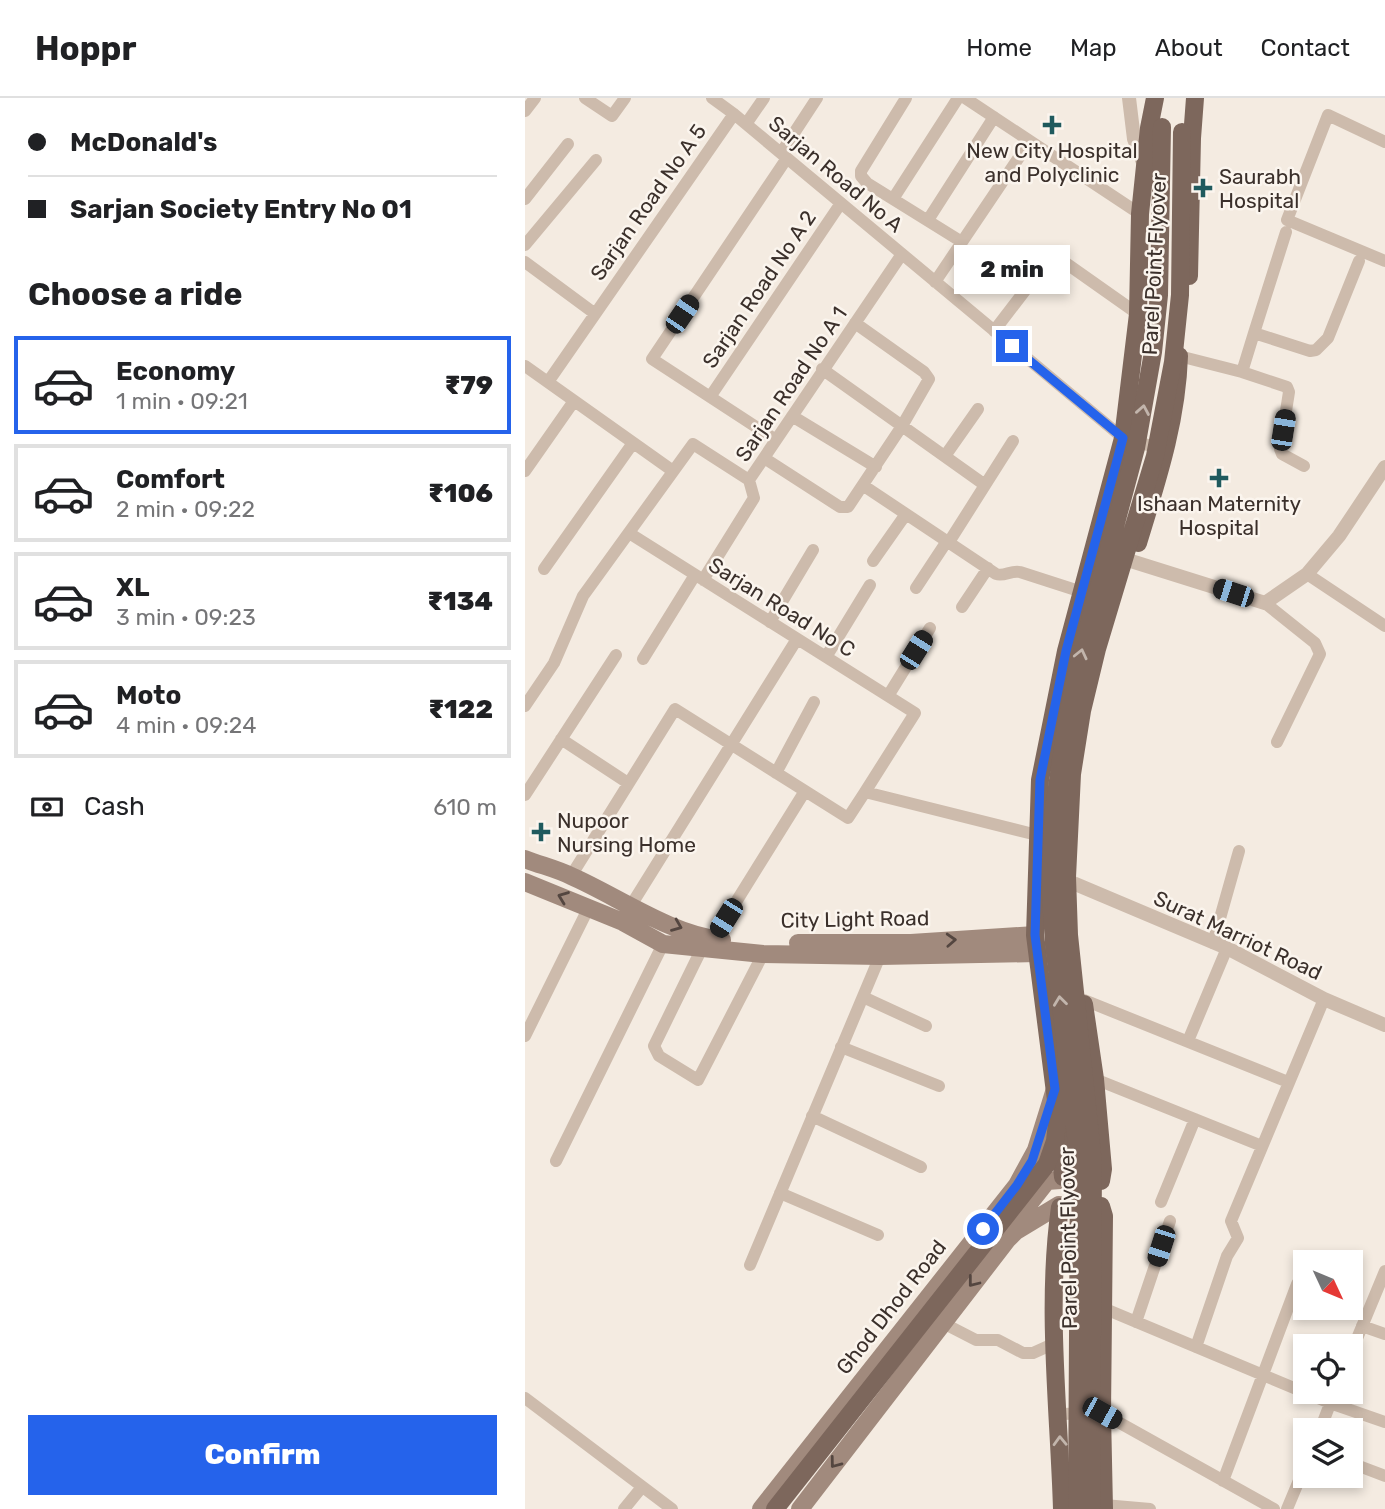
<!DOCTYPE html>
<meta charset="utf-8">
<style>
:root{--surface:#fff;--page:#f6f6f6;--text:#202124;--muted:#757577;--line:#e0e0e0;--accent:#2563eb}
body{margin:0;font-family:Rubik,sans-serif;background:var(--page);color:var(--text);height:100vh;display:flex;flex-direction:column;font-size:26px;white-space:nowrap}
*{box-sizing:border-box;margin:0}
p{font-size:23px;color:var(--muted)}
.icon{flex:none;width:38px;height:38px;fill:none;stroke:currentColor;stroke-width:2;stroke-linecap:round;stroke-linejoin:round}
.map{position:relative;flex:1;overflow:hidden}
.side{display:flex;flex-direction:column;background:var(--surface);width:525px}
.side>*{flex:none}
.banner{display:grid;align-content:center;height:154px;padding:0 28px;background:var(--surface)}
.needle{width:46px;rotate:134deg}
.buttons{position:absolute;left:768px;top:1152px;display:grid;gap:14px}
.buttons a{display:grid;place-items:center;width:70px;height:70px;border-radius:0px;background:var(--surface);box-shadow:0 4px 10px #0003;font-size:35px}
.end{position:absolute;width:32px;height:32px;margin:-16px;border:9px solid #2563eb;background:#fff;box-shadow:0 0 0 4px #fff}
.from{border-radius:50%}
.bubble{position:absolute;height:49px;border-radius:0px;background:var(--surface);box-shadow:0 4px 10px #0003;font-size:23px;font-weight:800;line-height:49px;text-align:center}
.car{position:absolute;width:21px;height:42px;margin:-21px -10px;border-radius:9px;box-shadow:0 0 5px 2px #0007;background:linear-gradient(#222 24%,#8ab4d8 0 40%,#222 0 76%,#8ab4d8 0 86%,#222 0)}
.banner b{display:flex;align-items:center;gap:24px;height:66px;font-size:26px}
.banner b+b{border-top:2px solid var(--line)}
.banner i{width:18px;height:18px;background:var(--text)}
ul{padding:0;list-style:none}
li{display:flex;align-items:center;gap:21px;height:98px;margin:0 14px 10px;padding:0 14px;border:4px solid var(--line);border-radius:0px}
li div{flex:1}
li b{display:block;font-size:26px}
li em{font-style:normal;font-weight:800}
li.on{border-color:var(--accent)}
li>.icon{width:63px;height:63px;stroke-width:1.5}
h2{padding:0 28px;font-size:32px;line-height:84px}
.pay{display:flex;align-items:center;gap:18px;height:77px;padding:0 28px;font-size:26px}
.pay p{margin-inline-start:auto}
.button{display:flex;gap:14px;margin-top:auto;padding:14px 28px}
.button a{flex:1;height:80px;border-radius:0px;background:var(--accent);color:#fff;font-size:28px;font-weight:800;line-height:80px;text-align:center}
header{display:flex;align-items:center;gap:42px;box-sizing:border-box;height:98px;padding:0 35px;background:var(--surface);border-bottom:2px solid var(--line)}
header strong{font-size:33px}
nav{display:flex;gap:38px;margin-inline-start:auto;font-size:24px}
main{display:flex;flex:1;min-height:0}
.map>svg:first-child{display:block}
</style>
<header>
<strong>Hoppr</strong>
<nav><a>Home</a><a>Map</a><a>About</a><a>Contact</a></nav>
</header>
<main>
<section class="side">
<div class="banner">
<b><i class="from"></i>McDonald's</b>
<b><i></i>Sarjan Society Entry No 01</b>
</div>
<h2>Choose a ride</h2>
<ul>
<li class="on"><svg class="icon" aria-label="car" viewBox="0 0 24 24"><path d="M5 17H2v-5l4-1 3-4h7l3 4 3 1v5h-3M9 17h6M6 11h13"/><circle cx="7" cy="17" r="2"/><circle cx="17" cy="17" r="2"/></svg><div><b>Economy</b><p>1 min · 09:21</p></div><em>₹79</em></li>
<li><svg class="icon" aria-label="car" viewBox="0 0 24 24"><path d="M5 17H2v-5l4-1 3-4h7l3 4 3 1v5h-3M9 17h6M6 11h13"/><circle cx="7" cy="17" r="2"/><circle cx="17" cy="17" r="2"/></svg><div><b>Comfort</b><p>2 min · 09:22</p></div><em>₹106</em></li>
<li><svg class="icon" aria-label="car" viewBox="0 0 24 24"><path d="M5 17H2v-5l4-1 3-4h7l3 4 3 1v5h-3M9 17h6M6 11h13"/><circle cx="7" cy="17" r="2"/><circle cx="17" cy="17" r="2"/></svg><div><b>XL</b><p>3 min · 09:23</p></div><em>₹134</em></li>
<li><svg class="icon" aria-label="car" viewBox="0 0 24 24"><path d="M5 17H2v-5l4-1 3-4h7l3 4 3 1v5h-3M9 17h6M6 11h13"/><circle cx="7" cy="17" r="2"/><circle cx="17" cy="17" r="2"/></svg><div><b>Moto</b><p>4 min · 09:24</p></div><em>₹122</em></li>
</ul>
<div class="pay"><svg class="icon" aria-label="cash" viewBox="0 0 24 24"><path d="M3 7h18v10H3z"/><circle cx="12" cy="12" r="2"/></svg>Cash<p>610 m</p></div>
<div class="button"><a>Confirm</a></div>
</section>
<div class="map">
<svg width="860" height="1411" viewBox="0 0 860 1411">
<rect width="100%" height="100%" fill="#f4ebe1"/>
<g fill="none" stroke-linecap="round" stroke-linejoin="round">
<path stroke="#cdbbac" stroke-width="12" d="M 60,0 L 87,18 L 100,0
M 187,0 L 209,16 L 598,340 L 637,351
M 381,0 L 336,73 L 336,78 L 342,85 L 437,144
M 440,0 L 615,116
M 0,13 L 10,0
M 221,26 L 239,0
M 860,44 L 803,17 L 762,122 L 860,163
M 256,55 L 292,0
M 0,101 L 43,46
M 368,101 L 433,0
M 403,122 L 469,19
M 0,147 L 71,62
M 0,164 L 69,215
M 410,184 L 505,43
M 469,233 L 528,156 L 613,216
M 729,235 L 761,134
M 654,258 L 717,274 L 729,235 L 785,253 L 791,252 L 803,240 L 834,163
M 0,268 L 148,373
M 297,271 L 460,387
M 717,274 L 762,289 L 764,294 L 755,351 L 757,356 L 779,368
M 23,284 L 209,16
M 185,299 L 316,105
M 267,318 L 351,369
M 251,342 L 127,261 L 262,60
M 420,358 L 453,311
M 239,360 L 315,409 L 323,409 L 377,328 L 404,281 L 399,274 L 330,225
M 0,373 L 49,303
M 339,388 L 471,476 C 479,479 486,472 495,474 L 557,494
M 104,435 L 390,615 L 340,694 L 512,737
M 424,444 L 488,343
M 348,463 L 381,416
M 19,471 L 108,345
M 782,476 L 860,528
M 178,482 L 229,400 L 224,382
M 391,490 L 422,443
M 740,505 L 790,545 L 795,556 L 752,644
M 437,509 L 463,470
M 245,524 L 288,452
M 301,559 L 345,487
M 118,561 L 170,477
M 363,598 L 405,530
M 0,608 L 29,565 L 58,498 L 168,346 L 224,382 L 377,156
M 36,641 L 103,685
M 251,675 L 289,604
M 0,697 L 91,557
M 46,778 L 150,611 L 323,720 L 340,694
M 105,809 L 272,541
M 188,841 L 280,693
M 180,844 L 129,948 L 134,958 L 173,982 L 238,856
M 688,845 L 714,753
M 338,899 L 401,928
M 559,902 L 763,984
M 0,938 L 64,809
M 663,943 L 702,850
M 316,949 L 414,988
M 570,981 L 737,1048
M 287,1018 L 396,1069
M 31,1063 L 138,846
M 255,1095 L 353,1137
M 636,1104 L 670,1021
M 225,1167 L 355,858
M 578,1210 L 805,1305 L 860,1324
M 416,1224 L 451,1242 L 473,1242 L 498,1255 L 508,1255 L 528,1246
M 611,1224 L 645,1123
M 837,1228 L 860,1236
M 671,1249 L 702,1158 L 713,1140 L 706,1123 L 799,901
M 826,1255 L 860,1173
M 0,1300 L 147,1411
M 534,1316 L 577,1315 L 749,1411
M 795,1332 L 810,1293
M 826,1365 L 860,1378
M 698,1383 L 772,1186
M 579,1407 L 625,1411
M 99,1411 L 117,1389
M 762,1411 L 780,1368"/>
<path stroke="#cdbbac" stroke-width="14" d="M 604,0 L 609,41 L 619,67
M 590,458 L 740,505 L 782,476 L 814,438 L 860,369
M 548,785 L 702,850 L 799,901 L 860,927"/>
<path stroke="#a18a7d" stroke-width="18" d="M 0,761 C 15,767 32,771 46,778 C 92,798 146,837 197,842
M 0,784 L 98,824 L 138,846 L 238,856 L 355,858 L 512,855 L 525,851
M 273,845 L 386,845 L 510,837
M 489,1133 L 500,1111 L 522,1083 L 535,1082
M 236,1411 L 492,1087 L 511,1052 L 530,991 L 533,988
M 275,1411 L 482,1142 L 491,1133 L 534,1107"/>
<path stroke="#7d675c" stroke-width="18" d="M 664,178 L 667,40 L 670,0
M 613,445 C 632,383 652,323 654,258
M 559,906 L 570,981 L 578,1071 L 576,1083
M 531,1002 L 510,837 L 515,682 L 541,553 L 598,340 L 613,216 L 615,116 L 624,30 L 630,0
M 533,1030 L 538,1079
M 576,1108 L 579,1118 L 577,1315 L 579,1411
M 535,1109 C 521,1209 534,1311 537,1411"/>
<path stroke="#7d675c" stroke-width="18" d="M 250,1411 L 522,1066 L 530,1043 L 537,979
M 552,1411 L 554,1064 L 529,846 L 525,783 L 529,710 L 542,621 L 556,556 L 611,350 L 628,254 L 634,197 L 637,29
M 566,1411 L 568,1065 L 544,837 L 542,779 L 547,676 L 557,613 L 572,551 L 630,358 L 648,264 L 655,197 L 657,34"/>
</g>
<defs><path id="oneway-chevron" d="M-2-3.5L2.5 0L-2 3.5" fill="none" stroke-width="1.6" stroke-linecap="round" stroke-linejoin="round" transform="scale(1.75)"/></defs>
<g stroke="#c2b5ac">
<use href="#oneway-chevron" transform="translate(618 312) rotate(-80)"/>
<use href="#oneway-chevron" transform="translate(556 556) rotate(-77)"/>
<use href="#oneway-chevron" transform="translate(535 903) rotate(-97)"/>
<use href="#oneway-chevron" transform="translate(535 1343) rotate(-92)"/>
</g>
<g stroke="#544640">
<use href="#oneway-chevron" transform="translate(38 799) rotate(-159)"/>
<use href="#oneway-chevron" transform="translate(152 828) rotate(22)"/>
<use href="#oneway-chevron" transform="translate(426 842) rotate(-3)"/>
<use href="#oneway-chevron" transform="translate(448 1184) rotate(128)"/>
<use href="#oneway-chevron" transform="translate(310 1365) rotate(127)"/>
</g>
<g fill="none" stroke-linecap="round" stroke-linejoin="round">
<path stroke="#2563eb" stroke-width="9" d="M 458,1131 L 492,1087 L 507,1063 L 530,991 L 510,837 L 515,682 L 541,553 L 598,340 L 487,248"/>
</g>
<g fill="#1f5a5e" stroke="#fbf5ee" stroke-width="2.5">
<path d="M523.5 16.5h7v7h7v7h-7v7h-7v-7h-7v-7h7z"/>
<path d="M674.5 79.5h7v7h7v7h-7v7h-7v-7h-7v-7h7z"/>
<path d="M690.5 369.5h7v7h7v7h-7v7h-7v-7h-7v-7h7z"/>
<path d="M12.5 723.5h7v7h7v7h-7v7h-7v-7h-7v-7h7z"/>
</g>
<g text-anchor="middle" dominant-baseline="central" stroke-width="5" stroke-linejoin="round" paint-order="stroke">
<g font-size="21" fill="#3b302b" stroke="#fbf5ee">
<text x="527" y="52">New City Hospital<tspan x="527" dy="24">and Polyclinic</tspan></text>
<text x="694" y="78" text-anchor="start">Saurabh<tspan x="694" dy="24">Hospital</tspan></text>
<text x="694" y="405">Ishaan Maternity<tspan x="694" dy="24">Hospital</tspan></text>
<text x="32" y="722" text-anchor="start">Nupoor<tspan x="32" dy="24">Nursing Home</tspan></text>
</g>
<g font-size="21" fill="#3b302b" stroke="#fbf5ee">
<text transform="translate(311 76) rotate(40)">Sarjan Road No A</text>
<text transform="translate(123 104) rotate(-55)">Sarjan Road No A 5</text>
<text transform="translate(629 166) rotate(-87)">Parel Point Flyover</text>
<text transform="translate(234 191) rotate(-56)">Sarjan Road No A 2</text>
<text transform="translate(266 286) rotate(-56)">Sarjan Road No A 1</text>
<text transform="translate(257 509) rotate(32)">Sarjan Road No C</text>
<text transform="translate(330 821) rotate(-1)">City Light Road</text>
<text transform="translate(713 837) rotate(25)">Surat Marriot Road</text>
<text transform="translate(543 1140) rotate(-91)">Parel Point Flyover</text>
<text transform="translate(366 1209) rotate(-52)">Ghod Dhod Road</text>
</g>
</g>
</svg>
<div class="buttons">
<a><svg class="needle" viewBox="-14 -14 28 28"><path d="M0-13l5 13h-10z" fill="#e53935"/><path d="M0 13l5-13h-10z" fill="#757577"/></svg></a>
<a><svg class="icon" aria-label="locate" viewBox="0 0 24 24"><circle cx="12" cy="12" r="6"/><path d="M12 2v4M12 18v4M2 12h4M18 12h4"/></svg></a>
<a><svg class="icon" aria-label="layers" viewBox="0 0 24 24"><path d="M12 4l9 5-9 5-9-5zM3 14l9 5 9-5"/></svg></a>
</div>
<i class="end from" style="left:458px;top:1131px"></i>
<i class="end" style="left:487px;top:248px"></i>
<div class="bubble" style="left:429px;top:147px;width:116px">2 min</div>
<i class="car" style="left:157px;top:216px;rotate:34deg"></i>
<i class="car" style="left:758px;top:332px;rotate:9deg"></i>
<i class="car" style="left:708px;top:495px;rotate:288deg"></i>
<i class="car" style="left:391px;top:552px;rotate:32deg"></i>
<i class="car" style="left:201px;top:820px;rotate:212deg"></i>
<i class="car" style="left:636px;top:1148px;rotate:198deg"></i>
<i class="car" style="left:577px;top:1315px;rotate:119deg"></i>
</div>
</main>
